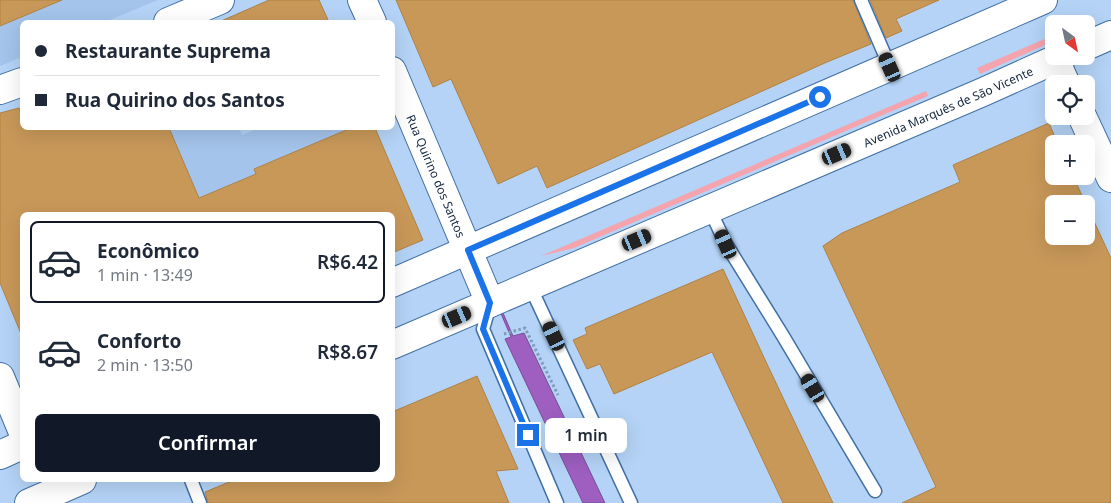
<!DOCTYPE html>
<html lang="pt">
<meta charset="utf-8">
<style>
:root{--surface:#fff;--page:#f2f2f3;--text:#1f2937;--muted:#747a83;--line:#e0e1e3;--accent:#111827}
body{margin:0;font-family:"Noto Sans",sans-serif;background:var(--page);color:var(--text);height:100vh;display:flex;flex-direction:column;font-size:19px;white-space:nowrap}
*{box-sizing:border-box;margin:0}
p{font-size:16px;color:var(--muted)}
.icon{flex:none;width:28px;height:28px;fill:none;stroke:currentColor;stroke-width:2;stroke-linecap:round;stroke-linejoin:round}
.map{position:relative;flex:1;overflow:hidden}
.side{position:absolute;left:20px;top:212px;width:375px;height:270px;display:flex;flex-direction:column;background:var(--surface);border-radius:8px;box-shadow:0 5px 20px #0002}
.side>*{flex:none}
.hud{position:absolute;left:20px;top:20px;width:375px;height:110px;border-radius:8px;box-shadow:0 5px 20px #0002;display:grid;align-content:center;height:110px;padding:0 15px;background:var(--surface)}
.needle{width:32px;rotate:147deg}
.controls{position:absolute;left:1045px;top:15px;display:grid;gap:10px}
.controls a{display:grid;place-items:center;width:50px;height:50px;border-radius:8px;background:var(--surface);box-shadow:0 5px 20px #0002;font-size:25px}
.end{position:absolute;width:22px;height:22px;margin:-11px;border:6px solid #1a73e8;background:#fff;box-shadow:0 0 0 2px #fff}
.from{border-radius:50%}
.bubble{position:absolute;height:35px;border-radius:8px;background:var(--surface);box-shadow:0 5px 20px #0002;font-size:16px;font-weight:600;line-height:35px;text-align:center}
.car{position:absolute;width:15px;height:30px;margin:-15px -8px;border-radius:6px;box-shadow:0 0 4px 1px #0007;background:linear-gradient(#222 24%,#8ab4d8 0 40%,#222 0 76%,#8ab4d8 0 86%,#222 0)}
.hud b{display:flex;align-items:center;gap:18px;height:48px;font-size:19px}
.hud b+b{border-top:1px solid var(--line)}
.hud i{width:12px;height:12px;background:var(--text)}
ul{padding:9px 0 0;list-style:none}
li{display:flex;align-items:center;gap:15px;height:82px;margin:0 10px 8px;padding:0 5px;border:2px solid transparent;border-radius:8px}
li div{flex:1}
li b{display:block;font-size:19px}
li em{font-style:normal;font-weight:600}
li.current{border-color:var(--accent)}
li>.icon{width:45px;height:45px;stroke-width:1.5}
.primary-button{display:flex;gap:10px;margin-top:auto;padding:10px 15px}
.primary-button a{flex:1;height:58px;border-radius:8px;background:var(--accent);color:#fff;font-size:20px;font-weight:600;line-height:58px;text-align:center}
.map>svg:first-child{display:block}
</style>
<div class="map">
<svg width="1111" height="503" viewBox="0 0 1111 503">
<rect width="100%" height="100%" fill="#b4d3f6"/>
<path fill="#a4c4eb" d="M 0,0 L 158,0 L 105,22 L 22,22 L 22,57 L 0,66 Z
M 145,128 L 239,128 L 242,135 L 259,128 L 352,128 L 255,170 L 273,215 L 145,215 L 170,188 Z"/>
<path fill="#f5a3ac" d="M 1054,35 L 1054,41 L 980,74 L 977,68 Z
M 926,91 L 928,96 L 885,114 L 574,248 L 541,256 Z"/>
<path fill="#9e5fc0" stroke="#744e98" d="M 392,58 L 513,336 L 524,333 L 605,503 L 583,503 L 505,339 L 511,337 L 393,62 Z"/>
<path fill="#c89859" stroke="#b18243" d="M 0,0 L 62,0 L 0,26 Z
M 269,0 L 319,0 L 329,22 L 219,22 Z
M 396,0 L 853,0 L 871,44 L 827,62 L 547,188 L 537,166 L 498,184 L 451,79 L 433,87 Z
M 870,0 L 939,0 L 896,19 L 902,31 L 886,38 Z
M 19,108 L 22,119 L 22,128 L 169,128 L 199,198 L 256,174 L 254,169 L 351,128 L 375,128 L 423,240 L 392,253 L 392,215 L 22,215 L 22,336 L 0,283 L 0,113 Z
M 1049,123 L 1058,144 L 1054,144 L 1054,176 L 1073,176 L 1086,204 L 1054,204 L 1054,236 L 1086,236 L 1086,204 L 1111,258 L 1111,503 L 902,503 L 936,487 L 823,246 L 842,233 L 960,182 L 953,165 Z
M 723,269 L 767,364 L 833,503 L 783,503 L 712,352 L 614,394 L 600,364 L 587,369 L 573,340 L 587,334 L 585,328 Z
M 477,376 L 518,469 L 496,471 L 509,503 L 208,503 L 205,492 L 234,480 L 392,480 L 392,412 Z"/>
<g fill="none" stroke-linecap="round" stroke-linejoin="round">
<defs>
<path id="lane" d="M 861,0 L 890,67
M 709,208 L 726,244 L 783,336 L 875,491
M 530,286 L 631,503
M 490,305 L 483,329 L 557,503
M 191,480 L 200,503"/>
<g id="secondary">
<path d="M 362,0 L 372,22"/>
<path d="M 168,22 L 220,0"/>
<path d="M 1055,60 L 1066,84"/>
<path id="s1" d="M 392,71 L 490,303"/>
<path d="M 0,90 L 22,82"/>
<path d="M 1082,116 L 1111,178"/>
<path d="M 0,377 L 22,430"/>
</g>
<g id="primary">
<path d="M 1086,46 L 1111,35"/>
<path d="M 392,283 L 1043,0"/>
<path id="s2" d="M 392,345 L 983,92 L 1063,56"/>
<path d="M 0,455 L 22,445"/>
<path d="M 29,503 L 82,480"/>
</g>
</defs>
<use href="#lane" stroke="#4170a5" stroke-width="15"/>
<use href="#secondary" stroke="#4170a5" stroke-width="30"/>
<use href="#primary" stroke="#4170a5" stroke-width="30"/>
<path stroke="#809bba" stroke-width="3" stroke-dasharray="2.5 2.5" stroke-linecap="butt" d="M 504,334 L 525,328 L 558,395"/>
<use href="#lane" stroke="#fff" stroke-width="12"/>
<use href="#secondary" stroke="#fff" stroke-width="28"/>
<use href="#primary" stroke="#fff" stroke-width="28"/>
</g>
<g fill="none" stroke-linecap="round" stroke-linejoin="round">
<path stroke="#1a73e8" stroke-width="6" d="M 528,435 L 483,329 L 490,303 L 468,250 L 820,97"/>
</g>
<g text-anchor="middle" dominant-baseline="central" stroke-width="5" stroke-linejoin="round" paint-order="stroke">
<g font-size="12" fill="#11253b" stroke="#e7f1fe">
<text stroke="none"><textPath href="#s2" startOffset="605">Avenida Marquês de São Vicente</textPath></text>
<text stroke="none"><textPath href="#s1" startOffset="114">Rua Quirino dos Santos</textPath></text>
</g>
</g>
</svg>
<div class="controls">
<a><svg class="needle" viewBox="-14 -14 28 28"><path d="M0-13l5 13h-10z" fill="#e53935"/><path d="M0 13l5-13h-10z" fill="#747a83"/></svg></a>
<a><svg class="icon" aria-label="locate" viewBox="0 0 24 24"><circle cx="12" cy="12" r="6"/><path d="M12 2v4M12 18v4M2 12h4M18 12h4"/></svg></a>
<a>+</a>
<a>−</a>
</div>
<i class="end from" style="left:820px;top:97px"></i>
<i class="end" style="left:528px;top:435px"></i>
<div class="bubble" style="left:545px;top:418px;width:82px">1 min</div>
<i class="car" style="left:890px;top:67px;rotate:336deg"></i>
<i class="car" style="left:837px;top:154px;rotate:67deg"></i>
<i class="car" style="left:637px;top:240px;rotate:67deg"></i>
<i class="car" style="left:726px;top:244px;rotate:336deg"></i>
<i class="car" style="left:457px;top:317px;rotate:67deg"></i>
<i class="car" style="left:554px;top:336px;rotate:335deg"></i>
<i class="car" style="left:813px;top:388px;rotate:329deg"></i>
<div class="hud">
<b><i class="from"></i>Restaurante Suprema</b>
<b><i></i>Rua Quirino dos Santos</b>
</div>
<section class="side">
<ul>
<li class="current"><svg class="icon" aria-label="car" viewBox="0 0 24 24"><path d="M5 17H2v-5l4-1 3-4h7l3 4 3 1v5h-3M9 17h6M6 11h13"/><circle cx="7" cy="17" r="2"/><circle cx="17" cy="17" r="2"/></svg><div><b>Econômico</b><p>1 min · 13:49</p></div><em>R$6.42</em></li>
<li><svg class="icon" aria-label="car" viewBox="0 0 24 24"><path d="M5 17H2v-5l4-1 3-4h7l3 4 3 1v5h-3M9 17h6M6 11h13"/><circle cx="7" cy="17" r="2"/><circle cx="17" cy="17" r="2"/></svg><div><b>Conforto</b><p>2 min · 13:50</p></div><em>R$8.67</em></li>
</ul>
<div class="primary-button"><a>Confirmar</a></div>
</section>
</div>
